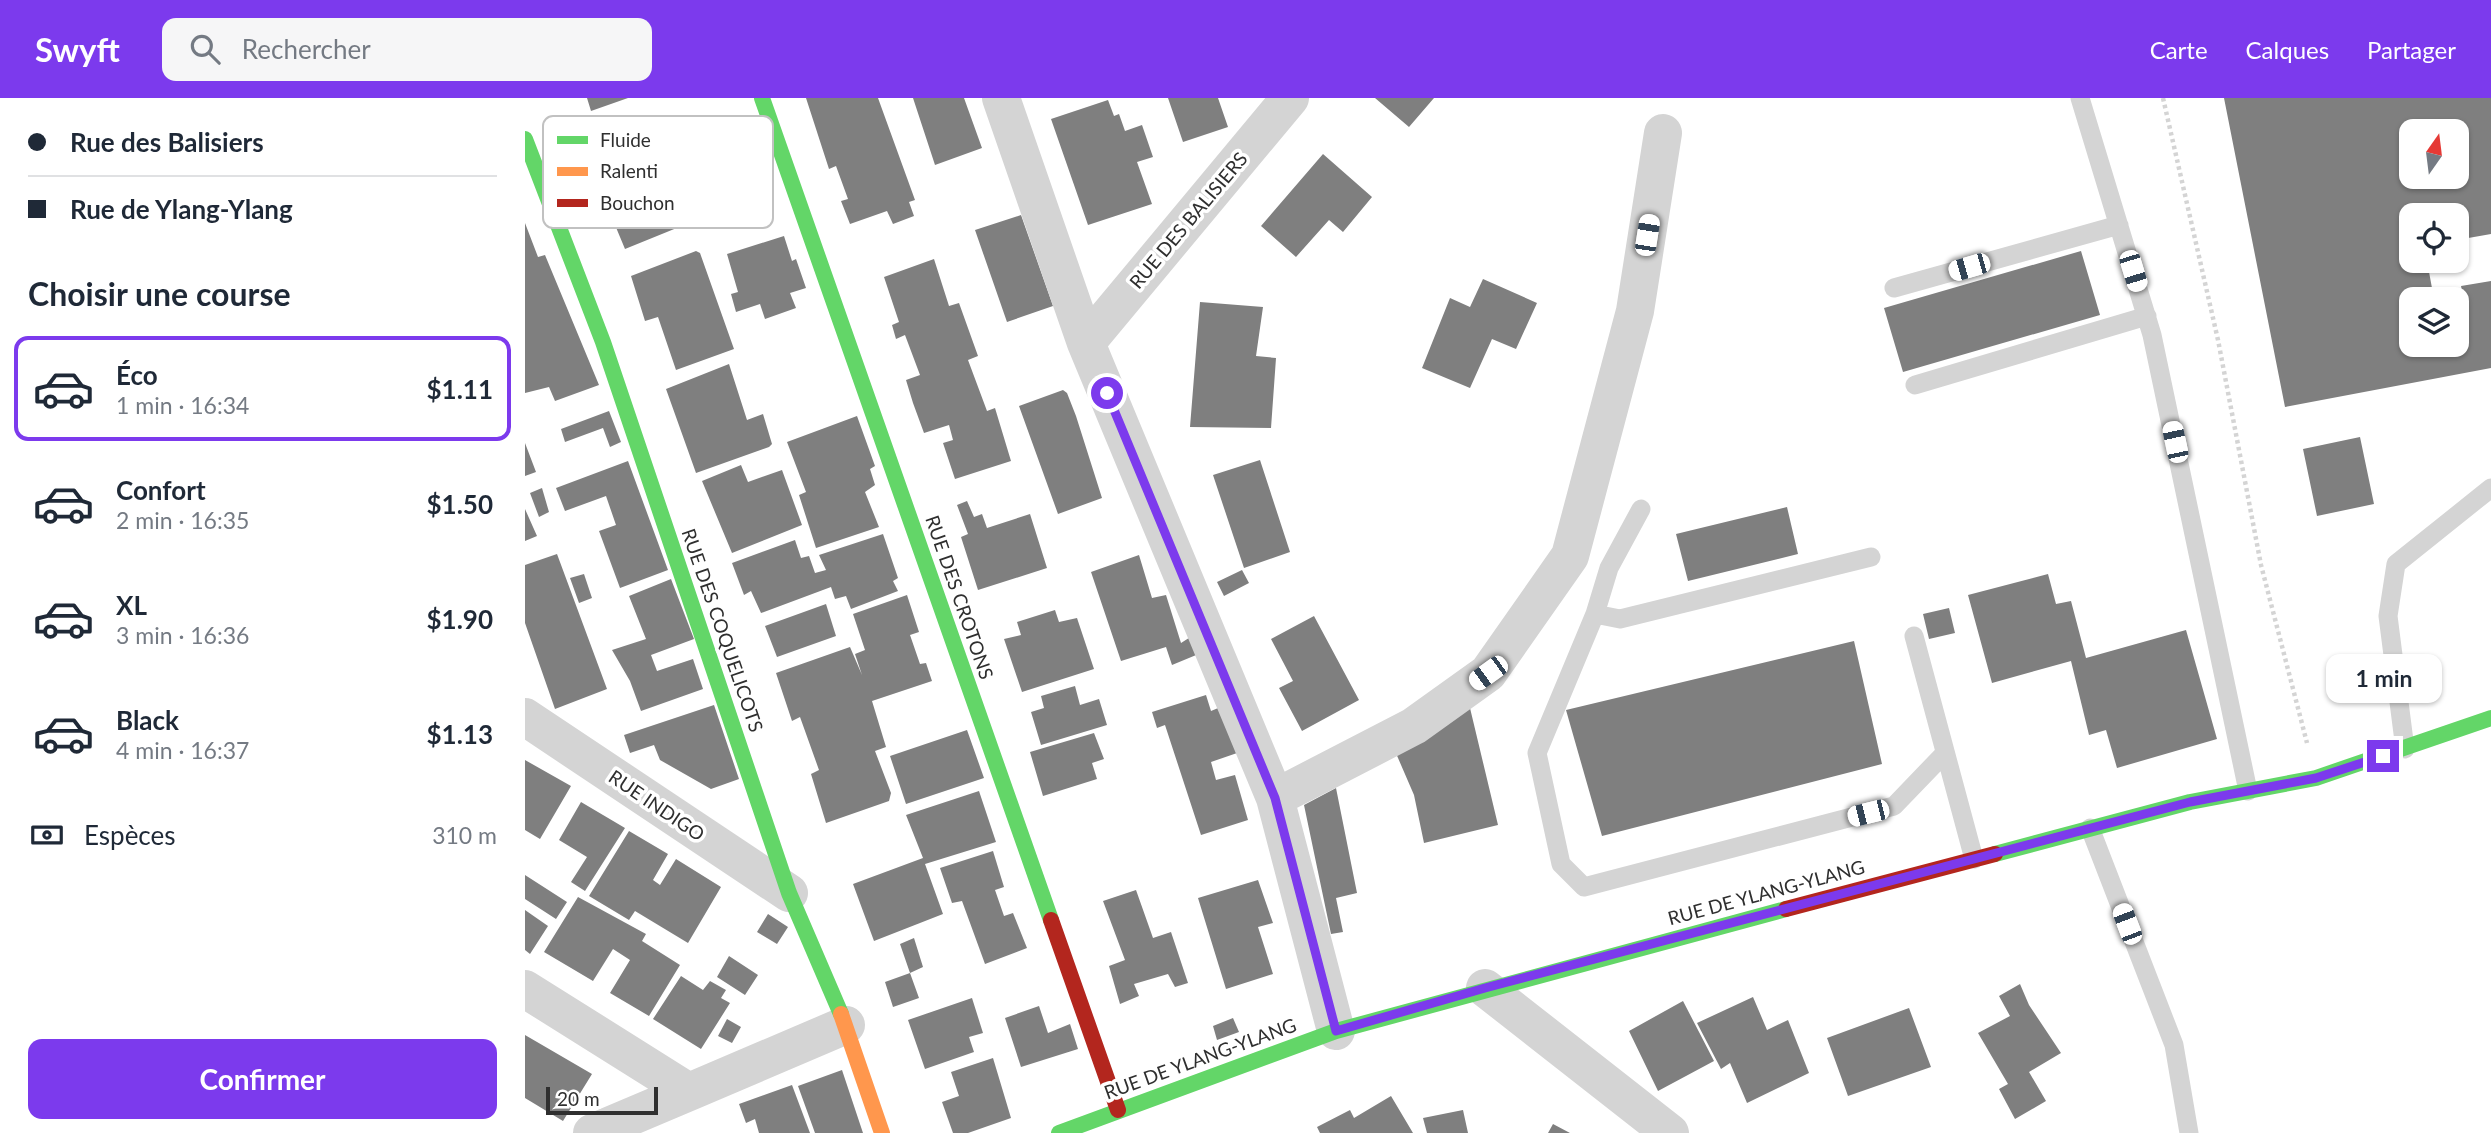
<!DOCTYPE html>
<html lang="fr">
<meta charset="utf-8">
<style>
:root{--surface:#fff;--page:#f6f6f7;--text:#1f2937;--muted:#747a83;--line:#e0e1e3;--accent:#7c3aed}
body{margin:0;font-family:Lato,sans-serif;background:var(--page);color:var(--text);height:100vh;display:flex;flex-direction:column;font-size:26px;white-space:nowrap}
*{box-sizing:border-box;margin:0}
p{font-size:23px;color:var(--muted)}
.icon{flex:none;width:38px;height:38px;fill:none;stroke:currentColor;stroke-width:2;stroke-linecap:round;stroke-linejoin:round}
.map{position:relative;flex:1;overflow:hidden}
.sheet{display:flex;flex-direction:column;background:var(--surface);width:525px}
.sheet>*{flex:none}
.banner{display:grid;align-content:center;height:154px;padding:0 28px;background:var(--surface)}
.needle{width:46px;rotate:14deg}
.buttons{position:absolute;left:1874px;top:21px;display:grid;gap:14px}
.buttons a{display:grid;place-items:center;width:70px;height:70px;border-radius:14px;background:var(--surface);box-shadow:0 2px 5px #0004;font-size:35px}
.scale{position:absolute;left:21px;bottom:18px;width:112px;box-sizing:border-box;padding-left:7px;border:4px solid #2f2f2f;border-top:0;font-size:19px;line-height:24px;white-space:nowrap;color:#2f2f2f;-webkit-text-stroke:5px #fff;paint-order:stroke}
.end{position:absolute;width:32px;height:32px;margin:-16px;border:9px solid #7c3aed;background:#fff;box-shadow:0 0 0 4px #fff}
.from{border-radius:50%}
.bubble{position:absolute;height:49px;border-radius:14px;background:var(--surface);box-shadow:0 2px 5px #0004;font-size:23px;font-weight:700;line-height:49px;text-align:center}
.car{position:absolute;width:21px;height:42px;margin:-21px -10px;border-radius:9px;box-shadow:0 0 5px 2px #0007;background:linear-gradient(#fff 24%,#345 0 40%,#fff 0 76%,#345 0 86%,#fff 0)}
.banner b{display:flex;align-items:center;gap:24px;height:66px;font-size:26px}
.banner b+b{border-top:2px solid var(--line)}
.banner i{width:18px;height:18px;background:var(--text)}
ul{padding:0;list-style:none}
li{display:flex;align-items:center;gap:21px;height:105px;margin:0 14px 10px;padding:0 14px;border:4px solid transparent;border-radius:14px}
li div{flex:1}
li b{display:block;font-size:26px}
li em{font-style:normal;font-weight:700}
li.active{border-color:var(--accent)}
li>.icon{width:63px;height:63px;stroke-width:1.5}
h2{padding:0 28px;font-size:32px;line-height:84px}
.pay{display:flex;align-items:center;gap:18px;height:77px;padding:0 28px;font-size:26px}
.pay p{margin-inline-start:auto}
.cta{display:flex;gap:14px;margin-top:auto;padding:14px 28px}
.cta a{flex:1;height:80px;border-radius:14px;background:var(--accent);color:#fff;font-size:28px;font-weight:700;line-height:80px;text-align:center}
header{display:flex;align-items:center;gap:42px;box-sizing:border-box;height:98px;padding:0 35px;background:var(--accent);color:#fff}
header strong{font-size:33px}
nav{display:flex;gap:38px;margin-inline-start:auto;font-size:24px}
.search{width:490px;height:63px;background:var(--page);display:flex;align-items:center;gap:18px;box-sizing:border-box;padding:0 24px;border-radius:14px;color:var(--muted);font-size:26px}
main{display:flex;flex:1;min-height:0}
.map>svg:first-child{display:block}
</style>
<header>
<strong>Swyft</strong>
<div class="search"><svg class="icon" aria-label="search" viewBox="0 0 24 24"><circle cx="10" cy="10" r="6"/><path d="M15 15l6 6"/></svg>Rechercher</div>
<nav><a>Carte</a><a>Calques</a><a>Partager</a></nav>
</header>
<main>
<section class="sheet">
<div class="banner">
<b><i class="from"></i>Rue des Balisiers</b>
<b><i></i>Rue de Ylang-Ylang</b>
</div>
<h2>Choisir une course</h2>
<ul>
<li class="active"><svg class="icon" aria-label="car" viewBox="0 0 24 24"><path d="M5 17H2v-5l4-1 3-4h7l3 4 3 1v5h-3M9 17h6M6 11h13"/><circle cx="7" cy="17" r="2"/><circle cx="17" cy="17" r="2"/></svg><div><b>Éco</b><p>1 min · 16:34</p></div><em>$1.11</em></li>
<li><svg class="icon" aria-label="car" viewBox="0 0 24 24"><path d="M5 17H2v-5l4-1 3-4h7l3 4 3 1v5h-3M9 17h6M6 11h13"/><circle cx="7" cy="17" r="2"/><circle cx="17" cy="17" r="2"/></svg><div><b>Confort</b><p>2 min · 16:35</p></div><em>$1.50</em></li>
<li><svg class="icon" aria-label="car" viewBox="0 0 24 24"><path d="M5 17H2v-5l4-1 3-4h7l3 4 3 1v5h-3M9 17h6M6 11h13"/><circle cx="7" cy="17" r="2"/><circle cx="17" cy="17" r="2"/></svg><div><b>XL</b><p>3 min · 16:36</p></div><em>$1.90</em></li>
<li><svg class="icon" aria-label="car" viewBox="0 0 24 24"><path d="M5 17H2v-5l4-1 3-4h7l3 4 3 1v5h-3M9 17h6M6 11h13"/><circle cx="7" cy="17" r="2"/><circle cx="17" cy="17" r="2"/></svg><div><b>Black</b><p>4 min · 16:37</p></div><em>$1.13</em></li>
</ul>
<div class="pay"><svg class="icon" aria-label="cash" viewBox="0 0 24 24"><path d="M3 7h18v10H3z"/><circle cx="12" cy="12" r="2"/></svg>Espèces<p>310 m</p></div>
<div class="cta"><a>Confirmer</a></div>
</section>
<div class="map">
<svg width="1966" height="1035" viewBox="0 0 1966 1035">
<rect width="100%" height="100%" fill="#fff"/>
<path fill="#7f7f7f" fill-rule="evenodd" d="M 62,0 L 103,0 L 66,13 Z
M 281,0 L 353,0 L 390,102 L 384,104 L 389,118 L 368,126 L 362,113 L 325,126 L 316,103 L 323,101 L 311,68 L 304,71 Z
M 388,0 L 439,0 L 457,50 L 410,67 Z
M 643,0 L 693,0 L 703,29 L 658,44 Z
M 850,0 L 909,0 L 884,29 Z
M 1699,0 L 1966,0 L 1966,136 L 1932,142 L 1932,117 L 1886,117 L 1886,163 L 1902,163 L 1909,201 L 1886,201 L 1886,247 L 1932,247 L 1932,225 L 1943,222 L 1936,188 L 1966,183 L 1966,270 L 1760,309 ZM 1886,33 L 1932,33 L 1932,79 L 1886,79 Z
M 583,2 L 589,18 L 594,16 L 600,33 L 617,27 L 628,59 L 612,64 L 627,106 L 563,127 L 526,21 Z
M 798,56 L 847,99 L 818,134 L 804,122 L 771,159 L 736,128 Z
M 146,79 L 164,125 L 100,151 L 80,103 Z
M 496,117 L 528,208 L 482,224 L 450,132 Z
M 0,125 L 13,159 L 20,157 L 74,287 L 30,303 L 24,289 L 0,295 Z
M 259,138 L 267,163 L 271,161 L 281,190 L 265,195 L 271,210 L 240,221 L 235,206 L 211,214 L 206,196 L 213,194 L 202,156 Z
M 171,153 L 175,155 L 209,251 L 151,272 L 133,219 L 120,223 L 106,178 Z
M 1556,153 L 1575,217 L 1378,274 L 1359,210 Z
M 409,161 L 424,208 L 434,205 L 453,258 L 443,262 L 462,313 L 470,310 L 486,363 L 430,381 L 418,345 L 428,342 L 424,327 L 399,335 L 388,305 L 381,282 L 395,277 L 380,237 L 371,241 L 367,227 L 374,224 L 359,179 Z
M 958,181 L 1012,205 L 991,251 L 967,241 L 945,290 L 897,270 L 925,200 L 945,209 Z
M 675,204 L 738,209 L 731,258 L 751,260 L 746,330 L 665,329 Z
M 204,266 L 222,322 L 238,316 L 247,346 L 244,349 L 171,375 L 141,291 Z
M 538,292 L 542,295 L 551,318 L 577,400 L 533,416 L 494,308 Z
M 84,313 L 96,344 L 85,349 L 78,330 L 40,344 L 36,331 Z
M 332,318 L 350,368 L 345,371 L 350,387 L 340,394 L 354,429 L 291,450 L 274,397 L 281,394 L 262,344 Z
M 1835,339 L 1849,406 L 1792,418 L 1778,351 Z
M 0,345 L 11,374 L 0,378 Z
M 735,362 L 765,454 L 719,470 L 688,377 Z
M 103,363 L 143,472 L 95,490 L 74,433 L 91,427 L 81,398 L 40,413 L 31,390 Z
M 216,367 L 223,384 L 257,372 L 277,427 L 207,455 L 177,383 Z
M 17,390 L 24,414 L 14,419 L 5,395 Z
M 442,403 L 449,419 L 457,416 L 462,430 L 505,416 L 522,470 L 453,492 L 436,439 L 443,436 L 432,407 Z
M 1262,409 L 1273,456 L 1163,483 L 1151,436 Z
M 0,411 L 12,438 L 0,443 Z
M 358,436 L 373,480 L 368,483 L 373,493 L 326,511 L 321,498 L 310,501 L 306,489 L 236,515 L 226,493 L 219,497 L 207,465 L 270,442 L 276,460 L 284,458 L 290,475 L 301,472 L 294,457 Z
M 32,456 L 82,591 L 30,611 L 0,525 L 0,467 Z
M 614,457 L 627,500 L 641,497 L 656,545 L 667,538 L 676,555 L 647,567 L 641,549 L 596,563 L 566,474 Z
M 717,472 L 724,485 L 699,498 L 692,484 Z
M 59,476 L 67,500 L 54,505 L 45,480 Z
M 1523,476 L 1531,506 L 1546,503 L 1561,560 L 1661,532 L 1692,641 L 1592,670 L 1581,632 L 1564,637 L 1546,563 L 1467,585 L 1443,497 Z
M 146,481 L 169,541 L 126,557 L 132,573 L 168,561 L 178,591 L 116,613 L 105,583 L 87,552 L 121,541 L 104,498 Z
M 382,497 L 394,534 L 385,537 L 395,566 L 401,565 L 407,583 L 347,603 L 361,649 L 350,653 L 366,695 L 364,703 L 301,725 L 286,676 L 294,672 L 275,619 L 267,623 L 251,575 L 325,549 L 337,577 L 330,556 L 340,552 L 328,516 Z
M 301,506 L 311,538 L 252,559 L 240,528 Z
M 1424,510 L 1430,535 L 1404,541 L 1398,516 Z
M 530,512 L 534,524 L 552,520 L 569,571 L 497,594 L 479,541 L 496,537 L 492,524 Z
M 789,518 L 834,602 L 777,633 L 754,590 L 768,583 L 746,541 Z
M 1329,543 L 1357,666 L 1077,738 L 1041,612 Z
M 550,588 L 555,607 L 574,601 L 582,627 L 516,647 L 506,614 L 519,610 L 516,598 Z
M 681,597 L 686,613 L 698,608 L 715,654 L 686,664 L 691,682 L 710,677 L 723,722 L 676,737 L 640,627 L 632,630 L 627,614 Z
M 189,607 L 214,681 L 186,691 L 135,662 L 129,647 L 105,655 L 99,637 Z
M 945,610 L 973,727 L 899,745 L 889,697 L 870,653 Z
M 442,632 L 459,680 L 381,706 L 365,658 Z
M 569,635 L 579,661 L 567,665 L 572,681 L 518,698 L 505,654 Z
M 0,662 L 46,688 L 15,741 L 0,732 Z
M 811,690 L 832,795 L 811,800 L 818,834 L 806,836 L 779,707 Z
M 454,693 L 471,744 L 400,766 L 418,816 L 349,843 L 328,786 L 398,760 L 381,717 Z
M 56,704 L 100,730 L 60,793 L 46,784 L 62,759 L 34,742 Z
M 104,733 L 143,756 L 128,782 L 135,787 L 151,761 L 196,789 L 163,845 L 110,813 L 104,822 L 64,798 Z
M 468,753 L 479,789 L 470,792 L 479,818 L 488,815 L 502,850 L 460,866 L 437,803 L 427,805 L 415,770 Z
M 0,777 L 42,804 L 31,821 L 0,801 Z
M 733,782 L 748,825 L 733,829 L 748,876 L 701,891 L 673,800 Z
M 611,792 L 628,840 L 646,834 L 663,885 L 650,889 L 643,876 L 609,886 L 614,898 L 595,906 L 584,868 L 600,862 L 578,803 Z
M 53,799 L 121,836 L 117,843 L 155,867 L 124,918 L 85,895 L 105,862 L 88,851 L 68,883 L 19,854 Z
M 0,812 L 23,828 L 5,856 L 0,852 Z
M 243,816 L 263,829 L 252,846 L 232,834 Z
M 389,840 L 398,869 L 385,875 L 375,846 Z
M 204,858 L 233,877 L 220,897 L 192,879 Z
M 385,875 L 394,900 L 368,909 L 360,884 Z
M 156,878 L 178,892 L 185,883 L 201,892 L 196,900 L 205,905 L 176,951 L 128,921 Z
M 1495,886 L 1504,907 L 1536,955 L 1504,974 L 1521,1003 L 1490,1021 L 1474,991 L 1483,986 L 1453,935 L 1485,918 L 1474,898 Z
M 1228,899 L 1242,932 L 1263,922 L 1284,975 L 1222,1005 L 1205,965 L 1196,971 L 1172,925 Z
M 447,900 L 458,935 L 444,939 L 449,954 L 400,971 L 383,922 Z
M 1158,903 L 1189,963 L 1133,993 L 1104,933 Z
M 514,908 L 523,935 L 545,926 L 553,951 L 496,969 L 480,920 Z
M 1384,910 L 1406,969 L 1323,998 L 1302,940 Z
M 708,920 L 714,934 L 692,942 L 688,928 Z
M 202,921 L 216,929 L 207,945 L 193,938 Z
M 0,937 L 67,976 L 38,1023 L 0,1000 Z
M 468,960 L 486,1020 L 443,1035 L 428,1035 L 417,1004 L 434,998 L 426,974 Z
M 317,972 L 338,1035 L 290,1035 L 273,988 Z
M 267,987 L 285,1035 L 234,1035 L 230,1021 L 221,1025 L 214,1006 Z
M 866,998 L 888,1035 L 795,1035 L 792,1029 L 825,1012 L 829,1020 Z
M 938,1012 L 943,1035 L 902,1035 L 898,1020 Z
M 1028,1026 L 1045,1035 L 1023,1035 Z"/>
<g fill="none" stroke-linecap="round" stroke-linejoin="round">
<path stroke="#d4d4d4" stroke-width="4.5" stroke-dasharray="3.5 3.5" stroke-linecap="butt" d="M 1638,0 L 1693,242 L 1736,467 L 1782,645"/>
<path stroke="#d4d4d4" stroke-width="19" d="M 1555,0 L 1627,237 L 1723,693
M 1369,190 L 1594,127
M 1390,287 L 1622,218
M 1116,411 L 1084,470 L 1070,516 L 1012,655 L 1036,766 L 1059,789 L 1369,708 L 1420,655
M 1070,516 L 1095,521 L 1346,459
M 1389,538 L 1449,761
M 1880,651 L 1863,518 L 1871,466 L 1966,390
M 1565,730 L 1649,947 L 1664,1035"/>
<path stroke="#d4d4d4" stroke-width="38" d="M 476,0 L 561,245 L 750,700 L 811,933
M 561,245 L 765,0
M 0,619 L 264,795
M 750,700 L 889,628 L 963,575 L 1045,458 L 1110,213 L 1138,35
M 960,890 L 1145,1035
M 0,891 L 164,994 L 321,927
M 67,1035 L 164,994"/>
<path stroke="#63d668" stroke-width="16" d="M 237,0 L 526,822
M 0,41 L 78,244 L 264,795 L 316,916
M 1470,756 L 1665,704 L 1791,680 L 1966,620
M 534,1035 L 811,933 L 1261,811"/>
<path stroke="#ff974d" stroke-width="16" d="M 316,916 L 357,1035"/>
<path stroke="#b3261e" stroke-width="16" d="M 1261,811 L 1470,756
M 526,822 L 593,1012"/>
</g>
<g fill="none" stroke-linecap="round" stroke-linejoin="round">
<path stroke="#7c3aed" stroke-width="9" d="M 582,295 L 750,700 L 811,933 L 960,890 L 1665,704 L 1791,680 L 1858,658"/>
</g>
<g text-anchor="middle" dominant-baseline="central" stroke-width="7" stroke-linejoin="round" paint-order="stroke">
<g font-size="19" fill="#2f2f2f" stroke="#fff">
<text transform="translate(663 122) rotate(-50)">RUE DES BALISIERS</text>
<text transform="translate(435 499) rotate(71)">RUE DES CROTONS</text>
<text transform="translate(198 532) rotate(71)">RUE DES COQUELICOTS</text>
<text transform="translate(132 707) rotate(34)">RUE INDIGO</text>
<text transform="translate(1241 794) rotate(-15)">RUE DE YLANG-YLANG</text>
<text transform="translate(675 960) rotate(-20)">RUE DE YLANG-YLANG</text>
</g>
</g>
<rect x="18" y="18" width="230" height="112" rx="10" fill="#fff" stroke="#c1c1c1" stroke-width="2"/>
<rect x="32" y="38" width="31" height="8" fill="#63d668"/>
<rect x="32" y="69" width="31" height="9" fill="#ff974d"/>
<rect x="32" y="101" width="31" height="8" fill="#b3261e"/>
<g font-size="19" fill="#2f2f2f">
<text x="75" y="49">Fluide</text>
<text x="75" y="80">Ralenti</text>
<text x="75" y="112">Bouchon</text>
</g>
</svg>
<div class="buttons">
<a><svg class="needle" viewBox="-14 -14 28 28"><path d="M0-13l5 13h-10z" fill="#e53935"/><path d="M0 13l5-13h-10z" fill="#747a83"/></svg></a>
<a><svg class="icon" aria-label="locate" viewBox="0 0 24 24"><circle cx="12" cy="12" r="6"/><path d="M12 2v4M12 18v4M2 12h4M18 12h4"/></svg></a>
<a><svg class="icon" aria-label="layers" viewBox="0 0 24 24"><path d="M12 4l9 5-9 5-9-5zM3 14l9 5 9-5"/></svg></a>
</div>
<div class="scale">20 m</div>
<i class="end from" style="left:582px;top:295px"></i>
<i class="end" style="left:1858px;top:658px"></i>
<div class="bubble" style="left:1801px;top:556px;width:116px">1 min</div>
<i class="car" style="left:1122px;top:137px;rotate:9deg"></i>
<i class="car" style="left:1444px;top:169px;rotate:254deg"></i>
<i class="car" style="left:1608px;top:173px;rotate:163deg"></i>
<i class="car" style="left:1650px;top:344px;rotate:348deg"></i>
<i class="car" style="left:963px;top:575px;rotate:234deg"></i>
<i class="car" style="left:1343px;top:715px;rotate:256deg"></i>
<i class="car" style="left:1602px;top:826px;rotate:339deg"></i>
</div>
</main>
